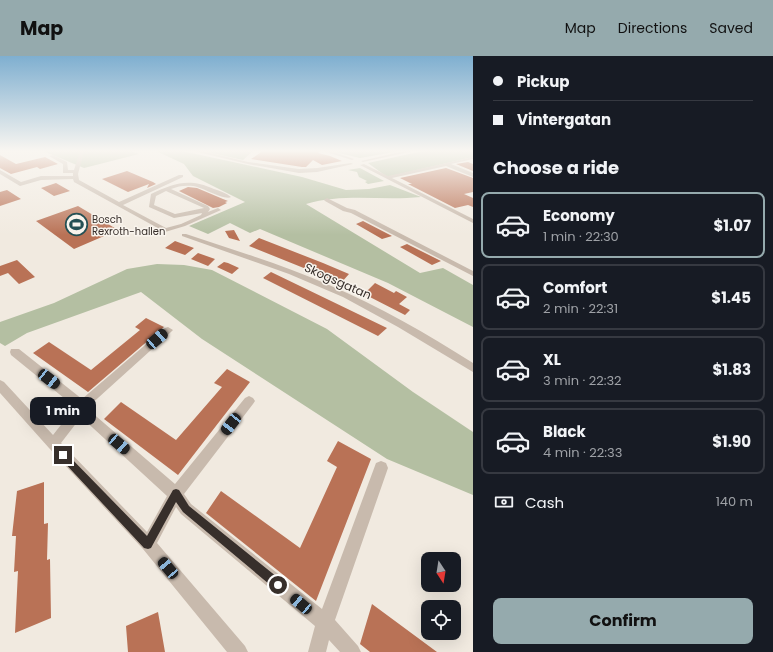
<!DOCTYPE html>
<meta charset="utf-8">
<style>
:root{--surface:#171b24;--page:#20242c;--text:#f1f3f6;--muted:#9ea1a6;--line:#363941;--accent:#95aaad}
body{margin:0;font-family:Poppins,sans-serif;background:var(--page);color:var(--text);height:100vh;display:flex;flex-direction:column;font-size:15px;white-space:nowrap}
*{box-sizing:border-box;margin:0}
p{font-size:13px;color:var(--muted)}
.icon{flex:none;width:22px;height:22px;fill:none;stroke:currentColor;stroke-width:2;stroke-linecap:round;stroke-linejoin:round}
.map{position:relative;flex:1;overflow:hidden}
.details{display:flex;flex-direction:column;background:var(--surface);width:300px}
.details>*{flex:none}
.top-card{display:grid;align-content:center;height:88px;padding:0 20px;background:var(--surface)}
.needle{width:26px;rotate:168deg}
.buttons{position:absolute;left:421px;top:496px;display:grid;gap:8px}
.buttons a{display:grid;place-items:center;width:40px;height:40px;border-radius:8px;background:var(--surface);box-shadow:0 4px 16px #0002;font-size:20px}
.end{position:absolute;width:18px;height:18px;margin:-9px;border:5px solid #372f2b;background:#fff;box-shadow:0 0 0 2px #fff}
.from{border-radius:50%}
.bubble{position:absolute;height:28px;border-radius:8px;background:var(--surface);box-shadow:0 4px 16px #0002;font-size:13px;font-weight:700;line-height:28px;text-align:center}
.car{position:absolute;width:12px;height:24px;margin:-12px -6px;border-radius:5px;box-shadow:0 0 3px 1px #0007;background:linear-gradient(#222 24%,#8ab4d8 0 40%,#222 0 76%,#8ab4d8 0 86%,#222 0)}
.top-card b{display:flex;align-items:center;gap:14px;height:38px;font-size:15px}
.top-card b+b{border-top:1px solid var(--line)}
.top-card i{width:10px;height:10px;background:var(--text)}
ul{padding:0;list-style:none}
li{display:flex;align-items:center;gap:12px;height:66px;margin:0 8px 6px;padding:0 12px;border:2px solid var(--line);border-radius:8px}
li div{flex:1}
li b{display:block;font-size:15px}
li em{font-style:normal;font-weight:700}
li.active{border-color:var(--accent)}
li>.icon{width:36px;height:36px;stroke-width:1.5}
h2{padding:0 20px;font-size:18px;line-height:48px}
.pay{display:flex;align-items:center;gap:10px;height:44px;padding:0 20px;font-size:15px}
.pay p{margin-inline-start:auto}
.action{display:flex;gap:8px;margin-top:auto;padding:8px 20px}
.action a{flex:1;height:46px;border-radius:8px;background:var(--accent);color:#111;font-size:16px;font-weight:700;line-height:46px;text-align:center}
header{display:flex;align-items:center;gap:24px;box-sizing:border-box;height:56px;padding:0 20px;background:var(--accent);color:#111}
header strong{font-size:19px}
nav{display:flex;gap:22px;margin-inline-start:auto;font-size:14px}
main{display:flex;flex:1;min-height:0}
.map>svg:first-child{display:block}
</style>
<header>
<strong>Map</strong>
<nav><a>Map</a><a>Directions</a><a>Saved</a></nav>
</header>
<main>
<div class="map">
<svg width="473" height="596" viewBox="0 0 473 596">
<rect width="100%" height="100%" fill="#f1eae0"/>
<path fill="#b4bfa2" d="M 43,95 L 132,95 L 139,98 L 84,112 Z
M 156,95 L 182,95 L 302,121 L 346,134 L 369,133 L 390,129 L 421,141 C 382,145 343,137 306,148 L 420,217 L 443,212 L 473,229 L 473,271 L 388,227 L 260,173 L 250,177 L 230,167 L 208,178 L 189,170 L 245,146 L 193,120 L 184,108 Z
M 202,95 L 253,95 L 243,104 Z
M 330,95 L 400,95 L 360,102 Z
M 423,95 L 473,95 L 473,101 L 387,121 L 368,107 Z
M 360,112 L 384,125 L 368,128 L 365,126 L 367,125 L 359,121 L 357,116 L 348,114 Z
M 157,208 L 184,209 L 212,214 L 327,273 L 413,336 L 473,376 L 473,439 L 387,403 L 202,283 L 141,236 L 27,277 L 5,290 L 0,287 L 0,266 L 54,247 L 127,213 Z"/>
<path fill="#b97256" d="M 261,95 L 320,95 L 318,97 L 330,100 L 342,105 L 322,109 L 313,104 L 306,111 L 302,111 L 251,103 L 260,97 Z
M 0,99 L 16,108 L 45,101 L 58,108 L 40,113 L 37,111 L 11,118 L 0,112 Z
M 468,106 L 473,108 L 473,115 L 456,108 Z
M 446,112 L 473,122 L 473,136 L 464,138 L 473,142 L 473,151 L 468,149 L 455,152 L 408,128 L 412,128 L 400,122 Z
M 127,115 L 153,126 L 156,128 L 147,132 L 149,128 L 128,136 L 102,123 Z
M 56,127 L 70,135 L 54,140 L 41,132 Z
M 188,131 L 197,132 L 223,143 L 228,145 L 225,146 L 227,147 L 219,151 L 213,152 L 179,135 Z
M 7,134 L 21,143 L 0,150 L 0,136 Z
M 78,150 L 118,174 L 74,193 L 36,165 Z
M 363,165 L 392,180 L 382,183 L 356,168 Z
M 234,174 L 240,185 L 229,182 L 225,175 Z
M 259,182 L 323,207 L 349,218 L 341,227 L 249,190 Z
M 175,185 L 194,192 L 185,199 L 165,192 Z
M 407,188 L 441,205 L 432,209 L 400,191 Z
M 198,197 L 215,203 L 208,210 L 191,203 Z
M 17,204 L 35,221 L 19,228 L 8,217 L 0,220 L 0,210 Z
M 224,206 L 228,207 L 239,212 L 232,218 L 217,211 Z
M 271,216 L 387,272 L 378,280 L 263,222 Z
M 375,227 L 394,237 L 396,235 L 407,241 L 399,248 L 410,254 L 405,259 L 364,238 Z
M 146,262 L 164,271 L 88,336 L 33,297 L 49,286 L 91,314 L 140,274 L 135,271 Z
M 227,313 L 250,326 L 178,419 L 104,363 L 121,346 L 176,384 L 222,331 L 214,327 Z
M 338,385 L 371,403 L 316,545 L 206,457 L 221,435 L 300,492 L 337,411 L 327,405 Z
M 44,426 L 44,468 L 48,467 L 47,504 L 50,503 L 51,562 L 15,577 L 18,515 L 14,516 L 16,480 L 12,480 L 17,435 Z
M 372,548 L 437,596 L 370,596 L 360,588 Z
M 158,556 L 165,596 L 128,596 L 126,570 Z"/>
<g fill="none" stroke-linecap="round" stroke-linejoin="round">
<path fill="#c8baad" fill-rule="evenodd" d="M 80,95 L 84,95 L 78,118 L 79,124 L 119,146 L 179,119 L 183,119 L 183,121 L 123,149 L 166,172 L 181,168 L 201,159 L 202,157 L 174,162 L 149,151 L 151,138 C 175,127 189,122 214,133 C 220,135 226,137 231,141 C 225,145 202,131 193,130 C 185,129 178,130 171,133 L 208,150 L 210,153 L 208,156 L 218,152 L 221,154 L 185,170 L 165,176 L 74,126 L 73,123 L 41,124 L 20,130 L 0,118 L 0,114 L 21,126 L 41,120 L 73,120 L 73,117 L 63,117 L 63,108 L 49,100 L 53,99 L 67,106 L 68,114 L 74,114 ZM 166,135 L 204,152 L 175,158 L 154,149 L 156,140 Z
M 193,95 L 203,95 L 248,106 L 299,113 L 317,112 L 351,107 L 353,108 L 317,116 L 299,117 L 248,108 Z
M 323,95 L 331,95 L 354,103 L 352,104 Z
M 404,95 L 414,95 L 363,106 L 361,105 Z
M 473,101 L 473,103 L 451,108 L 473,117 L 473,121 L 446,110 L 392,122 L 473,163 L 473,167 L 360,109 L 364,108 L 388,120 Z
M 327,142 L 347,152 L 355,154 L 473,215 L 473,220 L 351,157 L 343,155 L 325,145 L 324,144 Z
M 182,178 L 186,178 C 234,194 283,209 329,229 C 379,250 427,278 473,307 L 473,316 L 398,271 L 343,241 L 289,218 L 182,180 Z
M 168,271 L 173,274 L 171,276 L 88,351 L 90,355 L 175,428 L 245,342 L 249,340 L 253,342 L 255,345 L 253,348 L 184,438 L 191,448 L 322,553 L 376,407 L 381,405 L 386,407 L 388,412 L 335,564 L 358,590 L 361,596 L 340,596 L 329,584 L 326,596 L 308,596 L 315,570 L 181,458 L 176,451 L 157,487 L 245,590 L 248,596 L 227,596 L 143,493 L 49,392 L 0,337 L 0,324 L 4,326 L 53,379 L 75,351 L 11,299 L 10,296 L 11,293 L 19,293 L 82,343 L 165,272 ZM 81,361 L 167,440 L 147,476 L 61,387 Z"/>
</g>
<linearGradient id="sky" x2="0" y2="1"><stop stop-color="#7fafd0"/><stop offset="0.53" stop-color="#f9f6f1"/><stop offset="1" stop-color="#f9f6f1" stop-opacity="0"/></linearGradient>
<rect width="473" height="179" fill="url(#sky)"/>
<path fill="#372f2b" d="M 63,395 L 66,397 L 147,480 L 173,434 L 176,433 L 179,434 L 189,450 L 282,525 L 284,529 L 282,533 L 278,534 L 275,533 L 183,456 L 176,446 L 151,492 L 148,493 L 144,492 L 60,402 L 59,399 Z"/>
<defs>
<symbol id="stadium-ring" viewBox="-11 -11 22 22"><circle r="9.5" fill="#f9f4ed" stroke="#255054" stroke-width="1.5"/><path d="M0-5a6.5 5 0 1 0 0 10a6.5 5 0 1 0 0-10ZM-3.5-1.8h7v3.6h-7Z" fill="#255054"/></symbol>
</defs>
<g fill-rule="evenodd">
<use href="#stadium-ring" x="64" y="156" width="25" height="25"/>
</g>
<g text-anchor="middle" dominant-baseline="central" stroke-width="3" stroke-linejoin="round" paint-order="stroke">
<g font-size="10" fill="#372f2b" stroke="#f9f4ed" text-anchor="start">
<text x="92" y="163">Bosch<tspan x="92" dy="12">Rexroth-hallen</tspan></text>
</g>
<g font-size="12" fill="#372f2b" stroke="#f9f4ed">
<text transform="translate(338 225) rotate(24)">Skogsgatan</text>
</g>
</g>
</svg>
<div class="buttons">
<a><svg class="needle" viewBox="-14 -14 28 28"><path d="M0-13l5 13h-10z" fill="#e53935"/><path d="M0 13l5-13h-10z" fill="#9ea1a6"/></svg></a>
<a><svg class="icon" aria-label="locate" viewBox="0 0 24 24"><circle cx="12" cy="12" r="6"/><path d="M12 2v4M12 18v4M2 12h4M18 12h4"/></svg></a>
</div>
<i class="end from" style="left:278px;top:529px"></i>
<i class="end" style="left:63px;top:399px"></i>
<div class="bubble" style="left:30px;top:341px;width:66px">1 min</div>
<i class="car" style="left:157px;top:283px;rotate:49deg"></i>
<i class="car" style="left:49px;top:323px;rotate:128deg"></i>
<i class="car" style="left:231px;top:368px;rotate:218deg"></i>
<i class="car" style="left:119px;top:388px;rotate:131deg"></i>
<i class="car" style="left:168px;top:512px;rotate:320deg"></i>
<i class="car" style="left:301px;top:548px;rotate:310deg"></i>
</div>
<section class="details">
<div class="top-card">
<b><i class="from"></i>Pickup</b>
<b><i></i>Vintergatan</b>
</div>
<h2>Choose a ride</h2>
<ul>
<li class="active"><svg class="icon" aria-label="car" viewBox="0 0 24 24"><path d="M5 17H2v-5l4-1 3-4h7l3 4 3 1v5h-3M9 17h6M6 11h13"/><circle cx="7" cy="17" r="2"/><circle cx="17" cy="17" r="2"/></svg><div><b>Economy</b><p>1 min · 22:30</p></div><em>$1.07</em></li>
<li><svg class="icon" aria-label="car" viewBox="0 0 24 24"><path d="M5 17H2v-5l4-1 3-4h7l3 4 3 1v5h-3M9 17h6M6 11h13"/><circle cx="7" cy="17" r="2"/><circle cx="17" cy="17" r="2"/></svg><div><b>Comfort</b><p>2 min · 22:31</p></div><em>$1.45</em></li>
<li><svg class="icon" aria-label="car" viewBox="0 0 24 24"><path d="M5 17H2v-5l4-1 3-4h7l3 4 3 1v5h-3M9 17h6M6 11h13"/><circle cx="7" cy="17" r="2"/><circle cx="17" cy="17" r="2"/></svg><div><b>XL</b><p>3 min · 22:32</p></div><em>$1.83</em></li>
<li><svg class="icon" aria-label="car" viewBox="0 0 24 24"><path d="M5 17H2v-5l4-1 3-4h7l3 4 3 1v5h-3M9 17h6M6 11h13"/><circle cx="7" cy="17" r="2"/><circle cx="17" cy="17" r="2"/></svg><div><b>Black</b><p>4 min · 22:33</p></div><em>$1.90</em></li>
</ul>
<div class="pay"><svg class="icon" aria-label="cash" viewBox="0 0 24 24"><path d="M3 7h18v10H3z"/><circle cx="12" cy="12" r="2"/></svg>Cash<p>140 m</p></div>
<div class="action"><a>Confirm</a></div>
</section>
</main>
